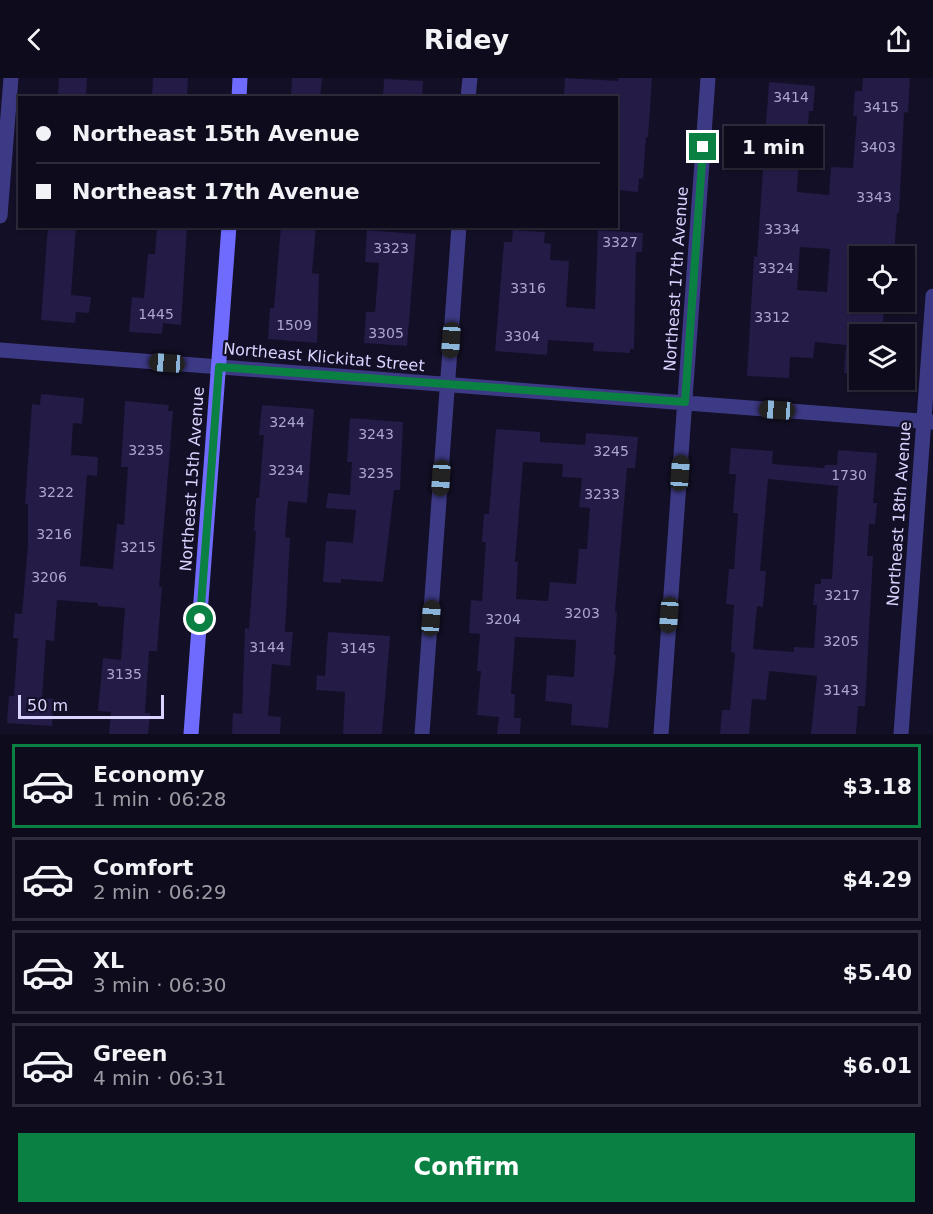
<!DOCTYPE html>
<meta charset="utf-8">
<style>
:root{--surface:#0e0b1c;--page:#171425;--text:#f1f3f6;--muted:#9b9ba3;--line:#2e2b3b;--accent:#0b8043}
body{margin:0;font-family:"DejaVu Sans",sans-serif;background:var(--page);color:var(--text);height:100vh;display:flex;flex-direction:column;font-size:22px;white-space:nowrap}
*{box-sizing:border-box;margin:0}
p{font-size:20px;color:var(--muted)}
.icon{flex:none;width:33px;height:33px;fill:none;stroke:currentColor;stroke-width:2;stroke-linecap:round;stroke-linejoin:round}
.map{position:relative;height:656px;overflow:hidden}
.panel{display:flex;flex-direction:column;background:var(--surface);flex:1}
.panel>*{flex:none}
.banner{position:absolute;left:18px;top:18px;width:600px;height:132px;border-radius:0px;box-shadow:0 2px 4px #0004,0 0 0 2px var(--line);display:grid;align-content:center;height:132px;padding:0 18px;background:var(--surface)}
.buttons{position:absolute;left:849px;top:168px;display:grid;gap:12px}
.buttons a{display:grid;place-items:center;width:66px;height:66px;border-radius:0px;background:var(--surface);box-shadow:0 2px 4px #0004,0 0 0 2px var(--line);font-size:30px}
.scale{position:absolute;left:18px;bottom:15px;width:146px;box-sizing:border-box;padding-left:6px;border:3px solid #d9d4ff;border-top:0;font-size:16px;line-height:21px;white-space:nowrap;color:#d9d4ff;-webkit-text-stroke:4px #130f26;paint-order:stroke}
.end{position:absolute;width:27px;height:27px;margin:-14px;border:8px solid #0b8043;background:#fff;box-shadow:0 0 0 3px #fff}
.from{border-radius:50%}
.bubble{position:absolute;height:42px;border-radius:0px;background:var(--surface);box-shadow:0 2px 4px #0004,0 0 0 2px var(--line);font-size:20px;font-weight:700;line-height:42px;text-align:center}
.car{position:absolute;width:18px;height:36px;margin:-18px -9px;border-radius:8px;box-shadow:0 0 4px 2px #0007;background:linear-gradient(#222 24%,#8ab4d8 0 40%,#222 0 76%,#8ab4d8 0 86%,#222 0)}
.banner b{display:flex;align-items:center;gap:21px;height:57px;font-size:22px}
.banner b+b{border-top:2px solid var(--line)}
.banner i{width:15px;height:15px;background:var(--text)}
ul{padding:10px 0 0;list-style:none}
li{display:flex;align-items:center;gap:18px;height:84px;margin:0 12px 9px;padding:0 6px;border:3px solid var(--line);border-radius:0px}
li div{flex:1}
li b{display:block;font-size:22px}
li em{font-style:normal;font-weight:700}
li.active{border-color:var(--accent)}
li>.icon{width:54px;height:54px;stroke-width:1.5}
.action{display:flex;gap:12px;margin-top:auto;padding:12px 18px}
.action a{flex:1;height:69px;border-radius:0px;background:var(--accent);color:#fff;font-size:24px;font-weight:700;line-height:69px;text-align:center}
header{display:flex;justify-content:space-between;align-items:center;height:78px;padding:0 18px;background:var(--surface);font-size:27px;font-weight:700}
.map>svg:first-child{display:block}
</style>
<header><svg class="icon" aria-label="back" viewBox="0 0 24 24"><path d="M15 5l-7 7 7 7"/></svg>Ridey<svg class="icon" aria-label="share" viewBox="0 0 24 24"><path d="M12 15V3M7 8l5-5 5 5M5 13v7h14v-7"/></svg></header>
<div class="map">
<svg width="933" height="656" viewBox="0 0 933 656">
<rect width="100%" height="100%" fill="#130f26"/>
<path fill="#241b47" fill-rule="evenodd" d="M 59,0 L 87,0 L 86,20 L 58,20 Z
M 153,0 L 188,0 L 187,20 L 152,20 Z
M 292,0 L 322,0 L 320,20 L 291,20 Z
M 565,0 L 618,3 L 618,0 L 652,0 L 648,59 L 646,59 L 643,101 L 639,100 L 638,114 L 616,112 L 616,20 L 564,17 Z
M 863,0 L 910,0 L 908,35 L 904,34 L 899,135 L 897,135 L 894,178 L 860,177 L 860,231 L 884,232 L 882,256 L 860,256 L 860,296 L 844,295 L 846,267 L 815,264 L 813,280 L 790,279 L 789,300 L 747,298 L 754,178 L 757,179 L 769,4 L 815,8 L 813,33 L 809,33 L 806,80 L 799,79 L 797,114 L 829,117 L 831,89 L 853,90 L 857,38 L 853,38 L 855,13 L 862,13 ZM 800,169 L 830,171 L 827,214 L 797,212 Z
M 384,1 L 423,3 L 422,20 L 383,20 Z
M 48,148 L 76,148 L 71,217 L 91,219 L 89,235 L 76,234 L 75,245 L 41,242 Z
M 157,148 L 187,148 L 181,247 L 163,245 L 162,256 L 129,254 L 132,219 L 144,220 L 148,176 L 155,176 Z
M 281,148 L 316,148 L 312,195 L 319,196 L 317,265 L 268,261 L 270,230 L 274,230 Z
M 367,152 L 416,156 L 407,268 L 364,265 L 366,234 L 375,234 L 379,185 L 365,184 Z
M 513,152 L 545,154 L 544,165 L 551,166 L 550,182 L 569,183 L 566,229 L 595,231 L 598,152 L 643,155 L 642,174 L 636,174 L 634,271 L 630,271 L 630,275 L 593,273 L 594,265 L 548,262 L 547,277 L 495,273 L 504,164 L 512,164 Z
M 41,316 L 84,320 L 82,346 L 73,345 L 71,377 L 98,379 L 97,398 L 87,397 L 80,488 L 113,491 L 117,446 L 124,447 L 128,389 L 121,389 L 125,323 L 169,327 L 168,333 L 173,333 L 159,509 L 162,509 L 157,573 L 149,573 L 145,635 L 150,635 L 148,656 L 109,656 L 111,634 L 98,633 L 103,580 L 121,582 L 125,530 L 98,528 L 98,525 L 57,522 L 54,563 L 46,562 L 42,620 L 54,621 L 52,648 L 7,645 L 9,618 L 14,618 L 18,560 L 13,560 L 15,535 L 22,536 L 28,467 L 28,426 L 25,426 L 32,326 L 40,327 Z
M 262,327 L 314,331 L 307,425 L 288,423 L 285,459 L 290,460 L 285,554 L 293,554 L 290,588 L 272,586 L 268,638 L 281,639 L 280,656 L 232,656 L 233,635 L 242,636 L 245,550 L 249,551 L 256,453 L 254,453 L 256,420 L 259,420 L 264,357 L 259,357 Z
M 350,340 L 403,344 L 400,412 L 394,412 L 383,504 L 341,501 L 341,505 L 323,504 L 326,463 L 353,465 L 356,432 L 326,430 L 328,415 L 350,417 L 352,384 L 347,384 Z
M 496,351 L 540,354 L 540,364 L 585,367 L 586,355 L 638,359 L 635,390 L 627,390 L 615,534 L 617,534 L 614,577 L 616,577 L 608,650 L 571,647 L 572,626 L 545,623 L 547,597 L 574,599 L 576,562 L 515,559 L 511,616 L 515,616 L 514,640 L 521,640 L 520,656 L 497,656 L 499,639 L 477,637 L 481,593 L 477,593 L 480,556 L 469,555 L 471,522 L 482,523 L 486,464 L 482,464 L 484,436 L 489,436 ZM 523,384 L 563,386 L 562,399 L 582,400 L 579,429 L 590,430 L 587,471 L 579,471 L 576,506 L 550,504 L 548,523 L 516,521 L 518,484 L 515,484 Z
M 731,370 L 773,373 L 772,386 L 824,390 L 825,387 L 837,387 L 838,372 L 877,375 L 873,425 L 877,425 L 875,446 L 869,446 L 867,478 L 873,478 L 865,628 L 858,628 L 856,656 L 811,656 L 817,598 L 769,593 L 766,622 L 752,621 L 749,656 L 720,656 L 722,632 L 730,632 L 735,575 L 731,574 L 734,527 L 726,526 L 729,491 L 734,491 L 738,435 L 733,435 L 736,396 L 729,396 ZM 768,401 L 838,408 L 832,501 L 821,501 L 821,506 L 815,506 L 813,527 L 817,527 L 814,570 L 794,569 L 794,574 L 753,571 L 757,528 L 763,529 L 766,493 L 760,493 Z
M 328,554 L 390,558 L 382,656 L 343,656 L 345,614 L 316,612 L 317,597 L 325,598 Z"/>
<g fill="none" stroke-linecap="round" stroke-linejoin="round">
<path stroke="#3d3a85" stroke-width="15" d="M 468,20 L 470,0
M 0,138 L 11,0
M 0,272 L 933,344
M 422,656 L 459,148
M 661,656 L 708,0
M 901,656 L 933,218"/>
<path stroke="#6f6bff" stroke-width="15" d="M 239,20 L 240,0
M 191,656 L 229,148"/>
</g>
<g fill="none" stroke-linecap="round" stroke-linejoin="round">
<path stroke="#0b8043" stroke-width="8" d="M 200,541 L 219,289 L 685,324 L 703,69"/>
</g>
<g text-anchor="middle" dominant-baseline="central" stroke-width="4.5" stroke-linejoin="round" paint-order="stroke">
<g font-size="14" fill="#aca6d1">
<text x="791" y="19">3414</text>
<text x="881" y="29">3415</text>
<text x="878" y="69">3403</text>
<text x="874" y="119">3343</text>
<text x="782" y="151">3334</text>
<text x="620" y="164">3327</text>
<text x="391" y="170">3323</text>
<text x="776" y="190">3324</text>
<text x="528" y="210">3316</text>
<text x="156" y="236">1445</text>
<text x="772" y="239">3312</text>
<text x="294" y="247">1509</text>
<text x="386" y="255">3305</text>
<text x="522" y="258">3304</text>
<text x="287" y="344">3244</text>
<text x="376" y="356">3243</text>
<text x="146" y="372">3235</text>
<text x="611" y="373">3245</text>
<text x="286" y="392">3234</text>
<text x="376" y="395">3235</text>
<text x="849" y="397">1730</text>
<text x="56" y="414">3222</text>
<text x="602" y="416">3233</text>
<text x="54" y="456">3216</text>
<text x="138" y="469">3215</text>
<text x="49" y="499">3206</text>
<text x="842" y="517">3217</text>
<text x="582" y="535">3203</text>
<text x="503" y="541">3204</text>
<text x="841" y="563">3205</text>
<text x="267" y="569">3144</text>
<text x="358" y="570">3145</text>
<text x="124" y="596">3135</text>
<text x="841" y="612">3143</text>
</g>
<g font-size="16" fill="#d9d4ff" stroke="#130f26">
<text transform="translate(676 201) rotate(-86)">Northeast 17th Avenue</text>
<text transform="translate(324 279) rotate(5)">Northeast Klickitat Street</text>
<text transform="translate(192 401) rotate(-86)">Northeast 15th Avenue</text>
<text transform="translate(899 436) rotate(-86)">Northeast 18th Avenue</text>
</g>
</g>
</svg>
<div class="buttons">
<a><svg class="icon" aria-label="locate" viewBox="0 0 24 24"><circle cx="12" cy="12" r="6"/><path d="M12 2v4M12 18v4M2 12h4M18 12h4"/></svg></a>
<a><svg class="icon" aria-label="layers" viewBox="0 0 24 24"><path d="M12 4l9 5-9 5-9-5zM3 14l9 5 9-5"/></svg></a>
</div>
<div class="scale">50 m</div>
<i class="end from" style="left:200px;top:541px"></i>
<i class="end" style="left:703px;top:69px"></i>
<div class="bubble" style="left:724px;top:48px;width:99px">1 min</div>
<i class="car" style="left:451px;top:262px;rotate:184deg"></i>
<i class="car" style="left:167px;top:285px;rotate:274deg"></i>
<i class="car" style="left:777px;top:332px;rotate:274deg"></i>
<i class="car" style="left:680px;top:395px;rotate:4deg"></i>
<i class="car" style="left:441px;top:400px;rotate:184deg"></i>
<i class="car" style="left:669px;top:537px;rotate:184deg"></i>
<i class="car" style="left:431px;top:540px;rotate:4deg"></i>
<div class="banner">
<b><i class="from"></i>Northeast 15th Avenue</b>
<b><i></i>Northeast 17th Avenue</b>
</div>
</div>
<section class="panel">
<ul>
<li class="active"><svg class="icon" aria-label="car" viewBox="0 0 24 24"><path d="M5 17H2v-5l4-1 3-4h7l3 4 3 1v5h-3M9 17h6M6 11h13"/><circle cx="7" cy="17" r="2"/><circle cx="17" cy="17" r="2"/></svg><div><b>Economy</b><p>1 min · 06:28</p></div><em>$3.18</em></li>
<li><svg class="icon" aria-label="car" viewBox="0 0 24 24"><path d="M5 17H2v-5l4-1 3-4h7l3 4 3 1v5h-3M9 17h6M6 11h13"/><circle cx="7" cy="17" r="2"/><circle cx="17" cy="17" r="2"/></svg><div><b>Comfort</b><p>2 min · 06:29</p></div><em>$4.29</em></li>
<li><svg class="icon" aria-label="car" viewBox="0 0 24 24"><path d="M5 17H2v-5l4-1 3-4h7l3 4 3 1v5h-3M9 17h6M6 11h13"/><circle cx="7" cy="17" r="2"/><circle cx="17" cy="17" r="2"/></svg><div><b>XL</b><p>3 min · 06:30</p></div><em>$5.40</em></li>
<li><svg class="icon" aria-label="car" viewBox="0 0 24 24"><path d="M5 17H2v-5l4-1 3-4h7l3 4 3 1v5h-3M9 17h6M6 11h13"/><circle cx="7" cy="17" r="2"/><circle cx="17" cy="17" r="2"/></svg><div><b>Green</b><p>4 min · 06:31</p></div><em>$6.01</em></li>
</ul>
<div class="action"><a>Confirm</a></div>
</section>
